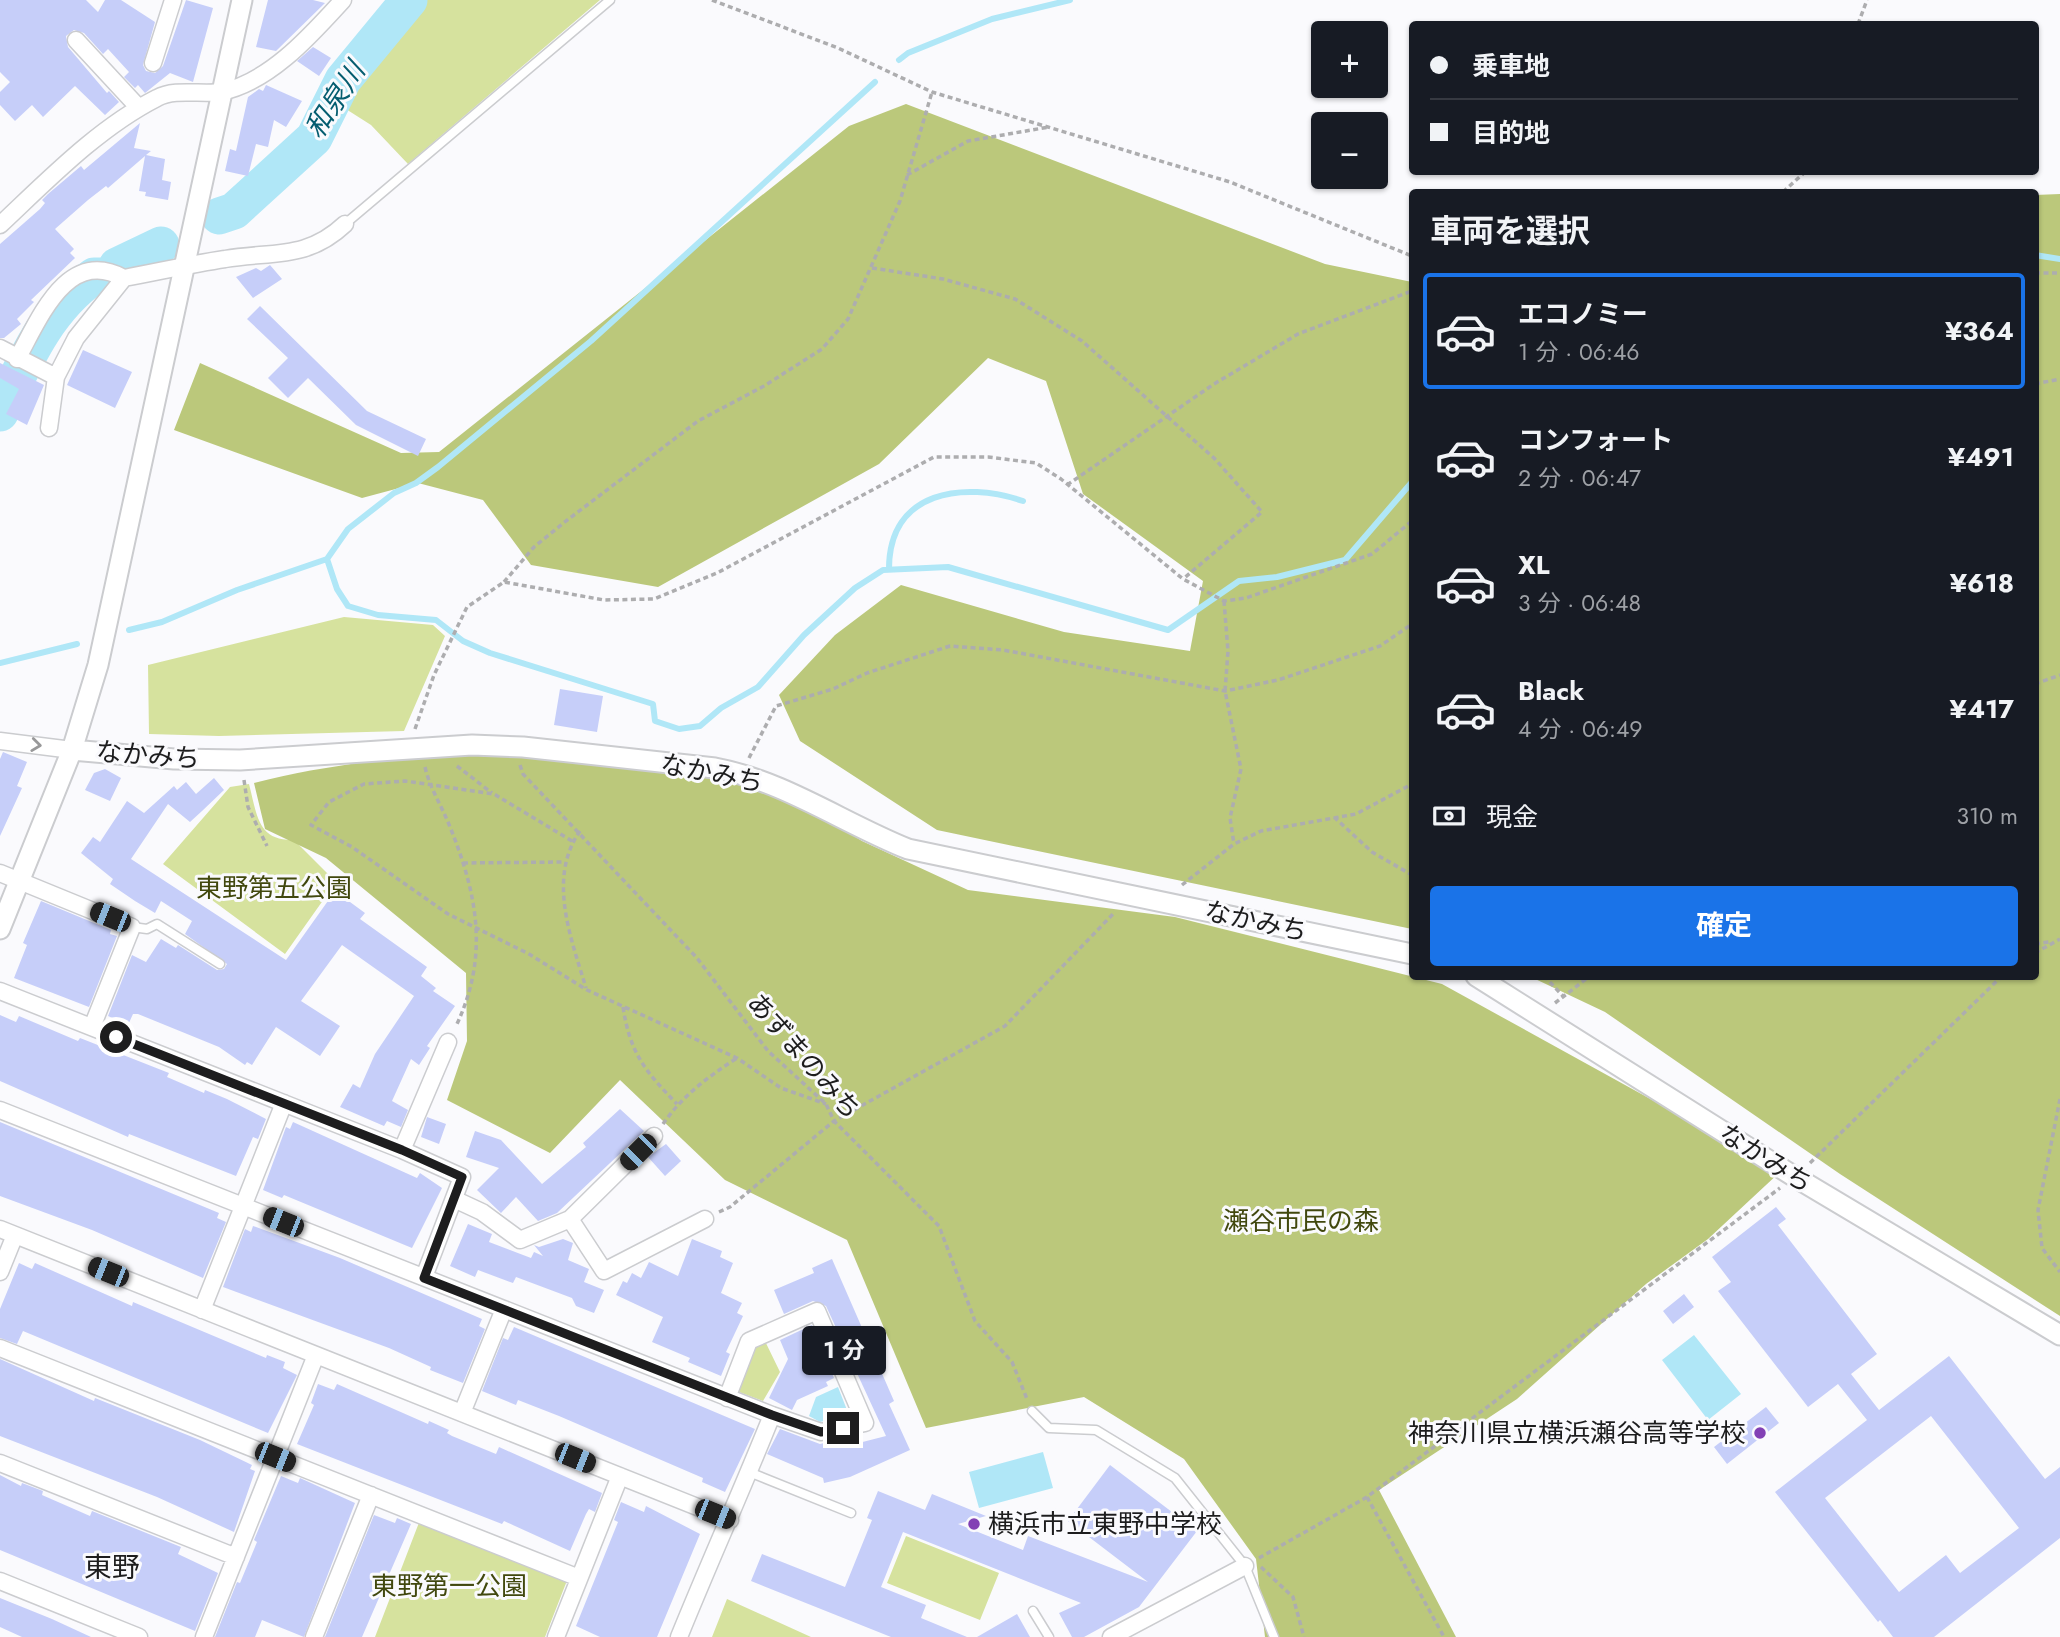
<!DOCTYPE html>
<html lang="ja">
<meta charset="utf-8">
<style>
:root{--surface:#171b24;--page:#20242c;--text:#f1f3f6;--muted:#9ea1a6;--line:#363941;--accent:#1a73e8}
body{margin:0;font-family:Jost,"Noto Sans JP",sans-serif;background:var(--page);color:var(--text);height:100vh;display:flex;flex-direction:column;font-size:26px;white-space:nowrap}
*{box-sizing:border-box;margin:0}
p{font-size:23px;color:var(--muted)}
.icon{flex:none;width:38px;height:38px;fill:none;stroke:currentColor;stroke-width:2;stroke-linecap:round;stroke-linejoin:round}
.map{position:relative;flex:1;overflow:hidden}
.drawer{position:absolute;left:1409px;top:189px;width:630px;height:791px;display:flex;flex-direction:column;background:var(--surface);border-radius:7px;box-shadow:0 2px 5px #0004}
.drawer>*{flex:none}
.guide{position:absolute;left:1409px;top:21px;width:630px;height:154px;border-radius:7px;box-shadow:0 2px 5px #0004;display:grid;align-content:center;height:154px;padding:0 21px;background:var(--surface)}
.buttons{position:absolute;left:1311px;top:21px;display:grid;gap:14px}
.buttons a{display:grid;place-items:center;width:77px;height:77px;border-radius:7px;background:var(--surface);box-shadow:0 2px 5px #0004;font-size:35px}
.end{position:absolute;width:32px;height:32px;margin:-16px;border:9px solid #1d1d1e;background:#fff;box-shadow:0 0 0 4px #fff}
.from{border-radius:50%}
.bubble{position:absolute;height:49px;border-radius:7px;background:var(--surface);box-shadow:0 2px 5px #0004;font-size:23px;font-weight:700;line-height:49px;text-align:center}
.car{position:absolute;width:21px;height:42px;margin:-21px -10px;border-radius:9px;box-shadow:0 0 5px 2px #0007;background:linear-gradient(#222 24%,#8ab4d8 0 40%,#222 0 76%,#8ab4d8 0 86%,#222 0)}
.guide b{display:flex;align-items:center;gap:24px;height:66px;font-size:26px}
.guide b+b{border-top:2px solid var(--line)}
.guide i{width:18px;height:18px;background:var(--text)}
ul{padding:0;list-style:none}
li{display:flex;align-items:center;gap:21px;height:116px;margin:0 14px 10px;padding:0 7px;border:4px solid transparent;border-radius:7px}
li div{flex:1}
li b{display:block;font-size:26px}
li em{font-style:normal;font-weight:700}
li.selected{border-color:var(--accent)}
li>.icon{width:63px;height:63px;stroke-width:1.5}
h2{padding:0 21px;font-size:32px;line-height:84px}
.pay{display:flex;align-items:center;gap:18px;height:77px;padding:0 21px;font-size:26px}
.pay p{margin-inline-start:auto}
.primary-button{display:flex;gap:14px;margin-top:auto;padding:14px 21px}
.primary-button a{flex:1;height:80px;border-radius:7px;background:var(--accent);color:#fff;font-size:28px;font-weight:700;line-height:80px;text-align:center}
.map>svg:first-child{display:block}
</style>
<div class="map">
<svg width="2060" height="1637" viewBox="0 0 2060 1637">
<rect width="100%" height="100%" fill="#fafafd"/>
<path fill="#d6e29e" d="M 422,0 L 600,0 L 408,164 L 371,125 L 338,104 L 363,66 Z
M 344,617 L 433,625 L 445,636 L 404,731 L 219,736 L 149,734 L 148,665 Z
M 249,784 C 257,814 257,841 294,840 L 336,882 L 285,954 L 163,864 L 230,787 Z
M 763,1337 L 780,1372 L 763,1401 L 739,1392 L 757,1340 Z
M 420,1520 L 568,1578 L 545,1637 L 375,1637 Z
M 906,1536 L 999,1573 L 980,1620 L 887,1583 Z
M 727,1599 L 811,1637 L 712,1637 Z"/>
<path fill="#bbc87b" d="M 906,104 L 1325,264 L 1412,282 L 1412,929 L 937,830 L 800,741 L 779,695 L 835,635 L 901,585 L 1064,632 L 1190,651 L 1203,581 L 1083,494 L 1046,381 L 988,358 L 879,464 L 658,587 L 531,565 L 483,500 L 418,483 L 362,498 L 174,430 L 200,363 L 401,453 L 439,452 L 849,126 Z
M 2060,194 L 2060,1316 L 1840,1174 L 1605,1012 L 1531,977 L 2035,976 L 2035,195 Z
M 581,751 L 737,781 L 798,801 L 862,841 L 968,890 L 1175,917 L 1442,984 L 1781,1171 L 1708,1239 L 1646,1284 L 1517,1399 L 1379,1490 L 1456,1637 L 1265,1637 L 1256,1559 L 1184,1459 L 1084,1397 L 926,1428 L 847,1240 L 725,1180 L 620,1080 L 550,1153 L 447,1100 L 467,1041 L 466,973 L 326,858 L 265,829 L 254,783 C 364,755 468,752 581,751 Z"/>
<path fill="#b0e7f7" d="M 1694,1335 L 1741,1394 L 1708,1420 L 1662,1360 Z
M 838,1387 L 847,1410 L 844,1416 L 820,1422 L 809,1416 L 816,1397 Z
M 1043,1452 L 1053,1488 L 979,1508 L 969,1472 Z"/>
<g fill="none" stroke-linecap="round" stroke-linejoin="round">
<path stroke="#b0e7f7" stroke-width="6" d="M 899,60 L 908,53 L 992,19 L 1070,0
M 2035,255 L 2060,259
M 327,559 L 337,589 L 348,606 L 378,615 L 436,620 L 463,641 L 490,653 L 653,704 L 655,721 L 679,729 L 700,726 L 721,708 L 758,687 L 804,635 L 855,588 L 883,570 L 948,567 L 1168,630 L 1239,581 L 1277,577 L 1345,560 L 1412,482
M 889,569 C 889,490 964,481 1023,501
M 129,630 L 162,622 L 237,590 L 327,559 L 348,529 L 394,493 L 416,483 L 438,467 L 591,341 L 875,82
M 0,663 L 77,644"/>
<path stroke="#b0e7f7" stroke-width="37" d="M 219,216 L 234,211 L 314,138 L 343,80 L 409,0
M 117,266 L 161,245
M 0,413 C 25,361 46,310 94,276 L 102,276"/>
</g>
<path fill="#c6cef9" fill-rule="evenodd" d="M 0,0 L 86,0 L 98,12 L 105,0 L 121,0 L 155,22 L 143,65 L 146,71 L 155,73 L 163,66 L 186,0 L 213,8 L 193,82 L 170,73 L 145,93 L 138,85 L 135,88 L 124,77 L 129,72 L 108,49 L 103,54 L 84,33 L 74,30 L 66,36 L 68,47 L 107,93 L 109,91 L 119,102 L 105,115 L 75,86 L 43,117 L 32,105 L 15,121 L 0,105 L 0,92 L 10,82 L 0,72 Z
M 268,0 L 313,0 L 325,3 L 276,51 L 256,47 Z
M 313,47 L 331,58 L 319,76 L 297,61 Z
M 266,85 L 302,101 L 286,127 L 274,120 L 268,147 L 256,144 L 248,176 L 225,171 L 230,149 L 236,151 L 248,97 L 259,89 L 263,91 Z
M 140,123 L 134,148 L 151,151 L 146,155 L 165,159 L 162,180 L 171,182 L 168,200 L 145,196 L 146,192 L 139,191 L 145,156 L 108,188 L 106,186 L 88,200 L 55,229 L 74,249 L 70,253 L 75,258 L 31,300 L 34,302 L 17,319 L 21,324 L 4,338 L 0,338 L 0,244 L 40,209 L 45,203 L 42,200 L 48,194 L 81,166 L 84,170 Z
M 270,265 L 282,279 L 253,298 L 236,277 L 256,268 L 261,271 Z
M 260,306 L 367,411 L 426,439 L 418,456 L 356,425 L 308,378 L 288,398 L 268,378 L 288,358 L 247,319 Z
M 83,350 L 132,372 L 115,408 L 67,385 Z
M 0,363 L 44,385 L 27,425 L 6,414 L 19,389 L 0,378 Z
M 560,689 L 603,696 L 597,732 L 554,725 Z
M 3,752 L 27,762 L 17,786 L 22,788 L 0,836 L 0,759 Z
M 105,769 L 121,778 L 110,801 L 85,790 L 94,773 Z
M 214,778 L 224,790 L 202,811 L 190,822 L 168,804 L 131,859 L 286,960 L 335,891 L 365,913 L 360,919 L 427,967 L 421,976 L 436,988 L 433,991 L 455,1006 L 427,1046 L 430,1048 L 419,1065 L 411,1059 L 392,1101 L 408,1110 L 401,1127 L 387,1121 L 384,1126 L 340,1107 L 353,1084 L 360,1088 L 375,1054 L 414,996 L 342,945 L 301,1001 L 340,1026 L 320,1056 L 276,1027 L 252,1065 L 247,1062 L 245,1065 L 219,1047 L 138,1014 L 133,1014 L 128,1025 L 108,1016 L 132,955 L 146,962 L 161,939 L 176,948 L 178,945 L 217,970 L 224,969 L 227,964 L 185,934 L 192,921 L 161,901 L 155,913 L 135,901 L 110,884 L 113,879 L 81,853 L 93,837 L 100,842 L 127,801 L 144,813 L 174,786 L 177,790 L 186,782 L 196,794 Z
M 41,901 L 111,930 L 110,934 L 117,936 L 89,1007 L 14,978 L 27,945 L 23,943 Z
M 0,1015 L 16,1022 L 19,1016 L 78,1041 L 80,1038 L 169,1073 L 167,1077 L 204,1093 L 205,1090 L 227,1099 L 266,1119 L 258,1139 L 253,1137 L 236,1176 L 129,1134 L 128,1137 L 0,1081 Z
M 620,1109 L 644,1131 L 557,1213 L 538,1221 L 516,1197 L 501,1213 L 477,1190 L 499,1168 L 466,1157 L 475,1131 L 501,1140 L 542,1184 L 586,1147 L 583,1143 Z
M 427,1117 L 446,1124 L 439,1144 L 421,1137 Z
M 0,1122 L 219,1213 L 217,1218 L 226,1222 L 203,1278 L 92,1230 L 0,1196 Z
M 293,1122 L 417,1178 L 420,1173 L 442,1188 L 412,1248 L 284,1195 L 282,1198 L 263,1190 L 286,1127 L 290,1129 Z
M 666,1144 L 681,1161 L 665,1176 L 648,1157 Z
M 1776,1207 L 1786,1219 L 1778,1225 L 1877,1354 L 1851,1374 L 1879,1410 L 1949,1356 L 2045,1479 L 2060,1467 L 2060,1538 L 1934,1637 L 1893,1637 L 1880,1620 L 1878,1622 L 1775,1492 L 1867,1420 L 1838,1384 L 1808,1407 L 1718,1291 L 1731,1282 L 1712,1257 ZM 1931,1416 L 2019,1528 L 1960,1573 L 1946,1555 L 1899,1592 L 1825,1498 Z
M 468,1224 L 492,1234 L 489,1242 L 531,1258 L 534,1252 L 543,1256 L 534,1245 L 539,1247 L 563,1239 L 573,1243 L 568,1260 L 589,1269 L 584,1282 L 604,1290 L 594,1313 L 576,1306 L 572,1298 L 516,1277 L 513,1283 L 478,1270 L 475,1277 L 450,1266 Z
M 253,1226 L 340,1258 L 482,1319 L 479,1326 L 485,1329 L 463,1383 L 430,1370 L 431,1367 L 389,1348 L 223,1287 L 245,1229 L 251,1232 Z
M 692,1239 L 722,1251 L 720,1257 L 733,1263 L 721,1293 L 742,1303 L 737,1313 L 743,1316 L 726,1352 L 730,1354 L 721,1376 L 688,1362 L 690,1358 L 652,1342 L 663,1317 L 616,1295 L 623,1281 L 627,1283 L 632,1273 L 641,1278 L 649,1262 L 678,1276 Z
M 832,1259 L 894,1401 L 889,1404 L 910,1450 L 850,1477 L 824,1483 L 823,1478 L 767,1454 L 780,1429 L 820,1444 L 841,1439 L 843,1447 L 886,1436 L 826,1306 L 813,1301 L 784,1314 L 774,1290 L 814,1273 L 812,1268 Z
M 19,1263 L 32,1269 L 35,1263 L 132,1306 L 133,1302 L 266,1358 L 267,1355 L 285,1362 L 283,1368 L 297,1375 L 268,1433 L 23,1331 L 17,1344 L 0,1338 L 0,1309 Z
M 1684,1294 L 1694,1307 L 1673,1324 L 1663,1311 Z
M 812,1325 L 834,1378 L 826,1382 L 828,1386 L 797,1400 L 792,1410 L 769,1398 L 788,1359 L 780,1340 Z
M 514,1327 L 755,1429 L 725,1492 L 702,1482 L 703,1478 L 559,1416 L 518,1400 L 516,1405 L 482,1391 L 503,1338 L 508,1340 Z
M 0,1359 L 94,1401 L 95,1398 L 200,1440 L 252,1465 L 250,1469 L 255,1471 L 234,1532 L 157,1497 L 0,1436 Z
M 318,1384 L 334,1390 L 337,1384 L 428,1424 L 429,1421 L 449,1430 L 447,1433 L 452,1436 L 496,1454 L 499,1447 L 602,1493 L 595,1512 L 589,1509 L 586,1514 L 570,1551 L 504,1521 L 502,1524 L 297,1444 L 314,1405 L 311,1403 Z
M 1766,1407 L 1779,1423 L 1727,1464 L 1714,1447 Z
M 1110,1465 L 1197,1531 L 1139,1607 L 1084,1637 L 1072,1637 L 1059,1613 L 1081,1603 L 903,1532 L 881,1587 L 926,1605 L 921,1618 L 967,1637 L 891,1637 L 751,1581 L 762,1554 L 845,1587 L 872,1520 L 867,1518 L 878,1491 L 925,1510 L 932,1494 L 986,1516 L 958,1524 L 1023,1550 L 1028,1536 L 1148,1582 L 1068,1521 Z
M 0,1475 L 21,1486 L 22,1483 L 43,1491 L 42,1495 L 90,1516 L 92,1511 L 181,1547 L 178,1554 L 218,1573 L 195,1631 L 0,1550 Z
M 281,1476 L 298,1483 L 300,1478 L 355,1503 L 304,1637 L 262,1620 L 255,1637 L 215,1637 L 237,1582 L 240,1583 L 257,1542 L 254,1540 Z
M 621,1502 L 644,1512 L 646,1506 L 700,1534 L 657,1637 L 600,1637 L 576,1626 L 618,1522 L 614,1520 Z
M 374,1515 L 395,1523 L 397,1518 L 411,1524 L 362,1637 L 325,1637 Z
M 0,1598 L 52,1619 L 91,1637 L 22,1637 L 0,1627 Z
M 1017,1614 L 1030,1637 L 977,1637 Z"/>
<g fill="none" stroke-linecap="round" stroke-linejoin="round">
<defs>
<path id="service" d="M 345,224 L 610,0
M 132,927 L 147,929 L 157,924 L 220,964
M 1032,1411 L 1049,1428 L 1096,1430 L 1175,1478 L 1245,1566 L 1274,1637
M 749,1472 L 851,1513
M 1033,1611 L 1049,1637"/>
<path id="minor" d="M 76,40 L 139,108
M 153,63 L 173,0
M 0,225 C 48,180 98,128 157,98 C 175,88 201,95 221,92 C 270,82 311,35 343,0
M 0,348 L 56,377
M 17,359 C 40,318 67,247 124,278
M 49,428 L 56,377 L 76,338 L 124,278 C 157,272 191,264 225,259 C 272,251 307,260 345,224
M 0,741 L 72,750
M 0,873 L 132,927 L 92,1027
M 0,991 L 402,1150 L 462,1177 L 424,1277
M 0,1110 L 772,1415 L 821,1432 L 865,1423 L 817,1311 L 749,1341 L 727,1398
M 402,1150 L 448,1042
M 454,1199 L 482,1212 L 520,1240 L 570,1219 L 654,1136
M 570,1219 L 604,1271 L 705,1219
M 0,1229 L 730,1520
M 0,1272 L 15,1235
M 202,1310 L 284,1103
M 0,1348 L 579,1578
M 462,1413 L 504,1309
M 0,1463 L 236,1557
M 0,1581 L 139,1637
M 204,1637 L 316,1355
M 314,1637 L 371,1495
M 556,1637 L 620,1476
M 679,1637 C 709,1563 742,1490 772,1415
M 1111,1637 L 1245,1566"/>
<path id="tertiary" d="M 72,750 L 174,759 L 240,760 L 472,745 L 523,747 L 715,768 C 784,781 843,823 908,849 L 1412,954
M 0,929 L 72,750 L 98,665 L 242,0
M 1476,976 L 1795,1177 L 2060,1335"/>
</defs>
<use href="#service" stroke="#cbcccf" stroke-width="11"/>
<use href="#minor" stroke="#cbcccf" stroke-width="19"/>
<use href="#tertiary" stroke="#cbcccf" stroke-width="23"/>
<path stroke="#adadaf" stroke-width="3.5" stroke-dasharray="5 3.5" stroke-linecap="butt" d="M 712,0 L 838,48 L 932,92 L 1230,182 L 1412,256
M 1858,24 L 1867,0
M 907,175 L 968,141 L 1049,127
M 1783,192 L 1805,172
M 872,268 L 943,279 L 1015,299 L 1082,341 L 1214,458 L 1262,512 L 1183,579
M 2035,273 L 2060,273
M 2035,384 L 2060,379
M 1067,485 L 1214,384 L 1298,334 L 1412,291
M 504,582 L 534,547 L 566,521 L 698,421 L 764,386 L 822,349 L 848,319 L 900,201 L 932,92
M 1224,601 L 1228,651 L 1225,691 L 1241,769 L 1230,818 L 1234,844
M 2035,684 L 2060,675
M 415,729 L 434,675 L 467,607 L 504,582 L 604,600 L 654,599 L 717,573 L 934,457 L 988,457 L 1036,463 L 1061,479 L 1183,579 L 1224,601 L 1246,598 L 1372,554 L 1412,521
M 749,758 L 776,706 L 833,689 L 867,673 L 950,646 L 1003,650 L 1225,691 L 1278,680 L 1380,646 L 1412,624
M 520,765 L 523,774 L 697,958 L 768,1051 L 826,1104 L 834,1121 L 939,1226 L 975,1321 L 1012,1362 L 1027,1399
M 457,766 L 492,793
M 425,767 C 430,789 442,806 450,827 C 478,896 489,957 456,1026
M 244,780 L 248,807 L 267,846
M 1334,817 L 1372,852 L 1412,875
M 580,831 C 547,878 571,938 586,988
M 572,841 L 494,794 L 405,781 L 364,784 L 329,802 L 311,825 L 352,847 L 448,914 L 529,954 L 587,990 L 737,1058 L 781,1088 L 826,1104
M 463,863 L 564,862
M 1182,885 L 1234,844 L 1261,831 L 1356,814 L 1412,784
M 2035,944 L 2049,942
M 2035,953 L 2060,939
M 1544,976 L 1563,996
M 1555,1003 L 1590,976
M 623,1007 C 630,1053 645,1071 677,1104
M 2060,1099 L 2038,1210 L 2042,1248 L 2060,1272
M 663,1124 C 683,1095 708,1077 737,1058
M 1810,1163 L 2002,976
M 719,1212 L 730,1207 L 834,1121 L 1005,1026 L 1114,913
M 1367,1497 L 1444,1637
M 1259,1558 L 1367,1497 L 1780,1188
M 1261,1567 L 1293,1597 L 1304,1637"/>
<use href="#service" stroke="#fff" stroke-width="8"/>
<use href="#minor" stroke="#fff" stroke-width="16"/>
<use href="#tertiary" stroke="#fff" stroke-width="19"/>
</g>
<defs><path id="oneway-chevron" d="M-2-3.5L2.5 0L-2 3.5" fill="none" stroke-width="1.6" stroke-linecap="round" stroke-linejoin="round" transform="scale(1.75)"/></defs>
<use stroke="#99999a" href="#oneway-chevron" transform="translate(36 745) rotate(7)"/>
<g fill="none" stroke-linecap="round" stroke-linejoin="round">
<path stroke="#1d1d1e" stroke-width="9" d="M 116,1037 L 402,1150 L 462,1177 L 424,1278 L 772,1415 L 821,1432 L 843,1428"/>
</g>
<g fill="#8240b4" stroke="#fafafd" stroke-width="2.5">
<circle cx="1760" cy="1433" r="7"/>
<circle cx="974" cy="1524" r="7"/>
</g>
<g text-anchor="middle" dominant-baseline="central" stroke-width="6" stroke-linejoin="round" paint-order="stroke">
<g font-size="26" fill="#1d1d1e" stroke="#fafafd">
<text transform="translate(148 755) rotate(4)">なかみち</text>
<text transform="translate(712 773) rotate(11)">なかみち</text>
<text transform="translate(1256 921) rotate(12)">なかみち</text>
<text transform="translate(804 1056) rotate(49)">あずまのみち</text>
<text transform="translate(1766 1158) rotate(32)">なかみち</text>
</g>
<g font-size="26" fill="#41480e" stroke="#fafafd">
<text x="274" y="888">東野第五公園</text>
<text x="1301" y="1221">瀬谷市民の森</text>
<text x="449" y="1586">東野第一公園</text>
</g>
<g font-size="26" fill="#1d1d1e" stroke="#fafafd" text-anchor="end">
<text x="1746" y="1433">神奈川県立横浜瀬谷高等学校</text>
<text x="988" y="1524" text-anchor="start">横浜市立東野中学校</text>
</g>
<g font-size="28" font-style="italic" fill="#055d70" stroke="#fafafd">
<text transform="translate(335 100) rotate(-57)">和泉川</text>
</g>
<g font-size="28" fill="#1d1d1e" stroke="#fafafd">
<text x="112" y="1567">東野</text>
</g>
</g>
</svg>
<div class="buttons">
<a>+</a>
<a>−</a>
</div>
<i class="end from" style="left:116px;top:1037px"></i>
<i class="end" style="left:843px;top:1428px"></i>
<div class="bubble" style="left:802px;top:1326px;width:84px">1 分</div>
<i class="car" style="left:110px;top:917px;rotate:292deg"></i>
<i class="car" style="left:638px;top:1152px;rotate:225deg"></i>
<i class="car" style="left:283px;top:1222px;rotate:292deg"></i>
<i class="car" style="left:108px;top:1272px;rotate:292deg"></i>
<i class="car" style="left:275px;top:1457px;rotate:112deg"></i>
<i class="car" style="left:575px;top:1458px;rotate:112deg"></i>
<i class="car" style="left:715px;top:1514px;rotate:112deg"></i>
<div class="guide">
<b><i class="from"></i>乗車地</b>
<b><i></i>目的地</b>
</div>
<section class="drawer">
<h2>車両を選択</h2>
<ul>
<li class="selected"><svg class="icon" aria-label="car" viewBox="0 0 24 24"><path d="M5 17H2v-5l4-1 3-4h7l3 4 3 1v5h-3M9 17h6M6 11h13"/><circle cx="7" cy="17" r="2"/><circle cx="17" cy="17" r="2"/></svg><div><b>エコノミー</b><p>1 分 · 06:46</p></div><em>¥364</em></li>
<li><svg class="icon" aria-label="car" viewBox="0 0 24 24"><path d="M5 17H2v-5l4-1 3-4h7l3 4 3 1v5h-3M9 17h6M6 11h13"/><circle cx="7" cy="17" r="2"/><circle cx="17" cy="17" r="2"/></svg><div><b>コンフォート</b><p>2 分 · 06:47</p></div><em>¥491</em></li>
<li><svg class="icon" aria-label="car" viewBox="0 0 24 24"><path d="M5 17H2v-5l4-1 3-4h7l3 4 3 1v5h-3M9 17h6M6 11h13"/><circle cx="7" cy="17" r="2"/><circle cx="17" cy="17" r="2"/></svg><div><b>XL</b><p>3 分 · 06:48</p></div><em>¥618</em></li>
<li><svg class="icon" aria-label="car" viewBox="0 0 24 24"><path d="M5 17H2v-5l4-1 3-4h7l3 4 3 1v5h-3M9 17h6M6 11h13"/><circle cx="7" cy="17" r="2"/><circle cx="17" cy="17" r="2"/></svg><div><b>Black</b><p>4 分 · 06:49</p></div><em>¥417</em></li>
</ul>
<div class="pay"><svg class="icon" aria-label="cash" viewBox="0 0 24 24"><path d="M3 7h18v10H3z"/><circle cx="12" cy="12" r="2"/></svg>現金<p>310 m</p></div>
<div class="primary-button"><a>確定</a></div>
</section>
</div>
